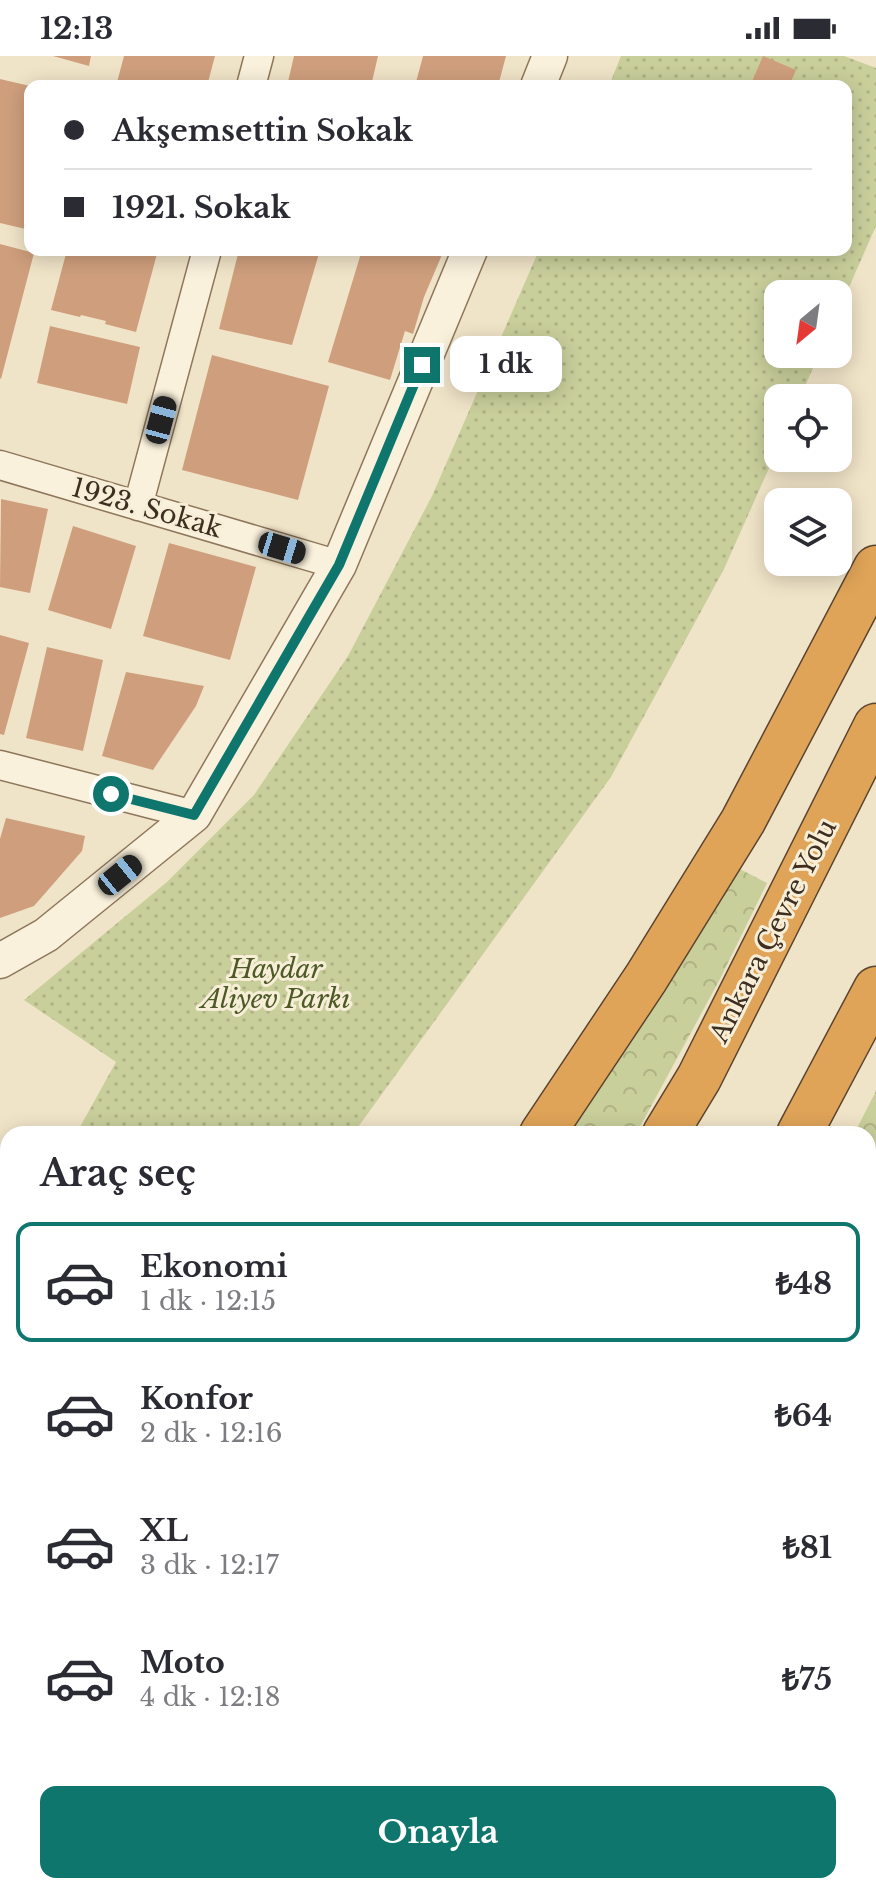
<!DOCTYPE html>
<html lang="tr">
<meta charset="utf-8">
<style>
:root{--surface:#fff;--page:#f2f2f3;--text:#2b2b33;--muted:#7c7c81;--line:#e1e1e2;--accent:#0f766e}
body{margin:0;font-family:"Libre Baskerville",serif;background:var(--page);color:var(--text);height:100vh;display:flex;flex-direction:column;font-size:30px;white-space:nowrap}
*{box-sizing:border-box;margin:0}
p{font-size:26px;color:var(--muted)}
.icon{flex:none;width:44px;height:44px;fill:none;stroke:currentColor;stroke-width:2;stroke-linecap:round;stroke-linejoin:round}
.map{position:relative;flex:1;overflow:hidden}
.panel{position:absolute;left:0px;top:1070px;width:876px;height:768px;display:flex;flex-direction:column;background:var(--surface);border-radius:24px 24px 0 0;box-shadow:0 4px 20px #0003}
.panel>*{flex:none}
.hud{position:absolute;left:24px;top:24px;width:828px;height:176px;border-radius:16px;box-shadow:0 4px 20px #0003;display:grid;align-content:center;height:176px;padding:0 40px;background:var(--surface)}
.needle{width:52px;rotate:209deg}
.controls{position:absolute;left:764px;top:224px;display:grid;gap:16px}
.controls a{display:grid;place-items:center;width:88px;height:88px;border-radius:16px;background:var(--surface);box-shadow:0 4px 20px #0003;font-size:40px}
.end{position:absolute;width:36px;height:36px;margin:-18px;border:10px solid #0f766e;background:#fff;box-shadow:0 0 0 4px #fff}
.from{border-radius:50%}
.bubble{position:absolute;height:56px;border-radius:16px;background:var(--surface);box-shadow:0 4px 20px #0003;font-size:26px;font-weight:700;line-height:56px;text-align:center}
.car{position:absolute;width:24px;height:48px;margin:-24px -12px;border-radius:10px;box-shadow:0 0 6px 2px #0007;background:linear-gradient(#222 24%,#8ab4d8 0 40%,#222 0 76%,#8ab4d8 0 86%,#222 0)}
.hud b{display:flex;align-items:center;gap:28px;height:76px;font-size:30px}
.hud b+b{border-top:2px solid var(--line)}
.hud i{width:20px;height:20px;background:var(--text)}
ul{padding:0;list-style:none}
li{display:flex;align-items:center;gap:24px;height:120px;margin:0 16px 12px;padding:0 24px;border:4px solid transparent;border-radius:16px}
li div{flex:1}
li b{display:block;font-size:30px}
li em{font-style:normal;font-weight:700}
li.selected{border-color:var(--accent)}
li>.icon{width:72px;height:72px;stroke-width:1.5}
h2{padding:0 40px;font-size:36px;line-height:96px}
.action{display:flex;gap:16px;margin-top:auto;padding:16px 40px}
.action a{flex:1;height:92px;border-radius:16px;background:var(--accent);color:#fff;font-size:32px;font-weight:700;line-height:92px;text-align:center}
.status{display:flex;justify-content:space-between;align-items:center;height:56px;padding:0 40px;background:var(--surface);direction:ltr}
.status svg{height:22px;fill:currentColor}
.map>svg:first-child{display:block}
</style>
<div class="status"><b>12:13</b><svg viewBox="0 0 49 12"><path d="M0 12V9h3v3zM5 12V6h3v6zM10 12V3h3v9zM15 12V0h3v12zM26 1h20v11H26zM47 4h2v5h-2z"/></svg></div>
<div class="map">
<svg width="876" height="1838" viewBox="0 0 876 1838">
<defs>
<pattern id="forest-crowns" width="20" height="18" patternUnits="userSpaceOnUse" patternTransform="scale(2)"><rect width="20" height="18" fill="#c9cf9b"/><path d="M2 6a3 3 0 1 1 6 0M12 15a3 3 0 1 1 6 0" fill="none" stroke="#aeb285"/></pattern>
<pattern id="park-dots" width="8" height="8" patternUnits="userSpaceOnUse" patternTransform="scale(2)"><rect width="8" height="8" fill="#c9cf9b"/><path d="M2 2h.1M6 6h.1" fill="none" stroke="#aeb285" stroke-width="1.8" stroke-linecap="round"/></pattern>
</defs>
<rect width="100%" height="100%" fill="#f0e4c8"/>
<path fill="url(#forest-crowns)" d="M 736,811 L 767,827 L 720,923 L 636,1078 L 555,1078 Z
M 876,1035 L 876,1248 L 868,1270 L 868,1078 L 854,1078 Z
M 8,1527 L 8,1830 L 183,1830 L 177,1838 L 0,1838 L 0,1531 Z
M 435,1830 L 710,1830 L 709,1838 L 430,1838 Z"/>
<path fill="url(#park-dots)" d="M 621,0 L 844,0 L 876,12 L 876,170 L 838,256 L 838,238 L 778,238 L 778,298 L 819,298 L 800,342 L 778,342 L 778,392 L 724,513 L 611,721 L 353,1078 L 76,1078 L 116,1006 L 24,944 L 167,826 L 254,739 L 348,600 L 432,440 L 539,194 L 846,194 L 846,30 L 609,30 Z
M 8,1222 L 8,1309 L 0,1311 L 0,1234 Z
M 876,1735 L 876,1838 L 862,1838 L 862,1830 L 868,1830 L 868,1774 Z"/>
<path fill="#cf9f7d" d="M 53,0 L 91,0 L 89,10 Z
M 124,0 L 215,0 L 207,30 L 116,30 Z
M 294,0 L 378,0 L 371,30 L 287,30 Z
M 423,0 L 506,0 L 498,30 L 415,30 Z
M 763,0 L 796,14 L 789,30 L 750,30 Z
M 0,23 L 30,30 L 30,174 L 0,167 Z
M 0,188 L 34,197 L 1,323 L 0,322 Z
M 67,194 L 158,194 L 136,276 L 105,268 L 106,265 L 81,259 L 80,261 L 51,254 Z
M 239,194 L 320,194 L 292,289 L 219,273 Z
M 362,194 L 444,194 L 424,241 L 413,278 L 405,275 L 390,324 L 328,306 Z
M 50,270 L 140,291 L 127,348 L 37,327 Z
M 212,299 L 329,330 L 298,444 L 182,414 Z
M 1,443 L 48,453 L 30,537 L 0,531 Z
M 73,470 L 136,490 L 111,573 L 48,554 Z
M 169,487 L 256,511 L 230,604 L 143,580 Z
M 0,579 L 29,587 L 4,679 L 0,678 Z
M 47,591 L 103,604 L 83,695 L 26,682 Z
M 126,616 L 204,630 L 196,650 L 153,714 L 102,700 Z
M 6,762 L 85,780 L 82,795 L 34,850 L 0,862 L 0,783 Z"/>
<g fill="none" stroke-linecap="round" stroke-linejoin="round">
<defs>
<path id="minor" d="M 251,30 L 259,0
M 0,409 L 339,509
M 138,450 L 207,194
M 0,709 L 194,759"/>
<path id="tertiary" d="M 538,30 L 550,0
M 0,905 L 46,879 L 194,759 L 339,509 L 470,194"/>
<path id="motorway" d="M 542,1078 L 646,922 L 743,765 L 876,512
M 665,1078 L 699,1022 L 876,670
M 799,1078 L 876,933
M 868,1319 L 876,1296
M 0,1512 L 8,1508
M 190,1838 L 196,1830
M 334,1838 L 340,1830
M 730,1838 L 730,1830"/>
</defs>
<use href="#minor" stroke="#8d765c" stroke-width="31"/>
<use href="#tertiary" stroke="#8d765c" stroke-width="37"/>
<use href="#motorway" stroke="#5b4430" stroke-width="47"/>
<use href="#minor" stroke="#faf1dc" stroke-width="28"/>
<use href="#tertiary" stroke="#faf1dc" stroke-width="34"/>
<use href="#motorway" stroke="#e0a458" stroke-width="44"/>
</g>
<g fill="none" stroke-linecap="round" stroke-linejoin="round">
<path stroke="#0f766e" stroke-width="10" d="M 111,738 L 194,759 L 339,509 L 422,309"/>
</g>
<g text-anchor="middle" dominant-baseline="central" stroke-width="6" stroke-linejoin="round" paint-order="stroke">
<g font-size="26" fill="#3d2e20" stroke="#f7eed8">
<text transform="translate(147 452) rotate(16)">1923. Sokak</text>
<text transform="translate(773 875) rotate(-63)">Ankara Çevre Yolu</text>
</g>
<g font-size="26" font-style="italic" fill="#4d5a26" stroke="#f7eed8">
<text x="276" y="913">Haydar<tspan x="276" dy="30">Aliyev Parkı</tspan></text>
</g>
</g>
</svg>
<div class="controls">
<a><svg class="needle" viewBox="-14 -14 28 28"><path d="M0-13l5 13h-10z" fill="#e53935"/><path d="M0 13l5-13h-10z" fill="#7c7c81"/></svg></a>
<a><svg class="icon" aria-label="locate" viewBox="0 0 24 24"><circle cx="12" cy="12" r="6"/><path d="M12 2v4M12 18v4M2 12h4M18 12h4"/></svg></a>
<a><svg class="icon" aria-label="layers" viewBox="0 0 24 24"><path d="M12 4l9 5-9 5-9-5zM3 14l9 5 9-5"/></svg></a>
</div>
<i class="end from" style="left:111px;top:738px"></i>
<i class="end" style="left:422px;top:309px"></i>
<div class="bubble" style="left:450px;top:280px;width:112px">1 dk</div>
<i class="car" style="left:161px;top:364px;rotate:15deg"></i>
<i class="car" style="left:282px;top:492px;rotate:107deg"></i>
<i class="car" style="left:120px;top:819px;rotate:51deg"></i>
<div class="hud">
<b><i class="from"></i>Akşemsettin Sokak</b>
<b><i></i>1921. Sokak</b>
</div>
<section class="panel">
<h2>Araç seç</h2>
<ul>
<li class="selected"><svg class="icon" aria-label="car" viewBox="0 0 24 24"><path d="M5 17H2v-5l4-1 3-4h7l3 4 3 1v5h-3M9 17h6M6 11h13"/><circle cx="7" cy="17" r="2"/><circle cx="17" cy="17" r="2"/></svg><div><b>Ekonomi</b><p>1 dk · 12:15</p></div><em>₺48</em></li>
<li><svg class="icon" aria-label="car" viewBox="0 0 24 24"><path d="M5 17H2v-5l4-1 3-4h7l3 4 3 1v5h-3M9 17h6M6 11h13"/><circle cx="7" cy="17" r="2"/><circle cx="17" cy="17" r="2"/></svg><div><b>Konfor</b><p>2 dk · 12:16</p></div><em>₺64</em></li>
<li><svg class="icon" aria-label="car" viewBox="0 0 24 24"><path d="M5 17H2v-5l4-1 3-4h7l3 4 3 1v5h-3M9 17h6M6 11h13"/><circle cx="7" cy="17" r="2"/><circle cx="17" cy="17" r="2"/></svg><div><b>XL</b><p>3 dk · 12:17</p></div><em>₺81</em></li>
<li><svg class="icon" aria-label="car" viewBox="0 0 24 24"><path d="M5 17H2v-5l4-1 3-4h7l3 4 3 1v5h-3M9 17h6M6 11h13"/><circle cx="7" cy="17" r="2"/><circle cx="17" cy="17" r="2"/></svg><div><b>Moto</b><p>4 dk · 12:18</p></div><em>₺75</em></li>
</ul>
<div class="action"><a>Onayla</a></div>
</section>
</div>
